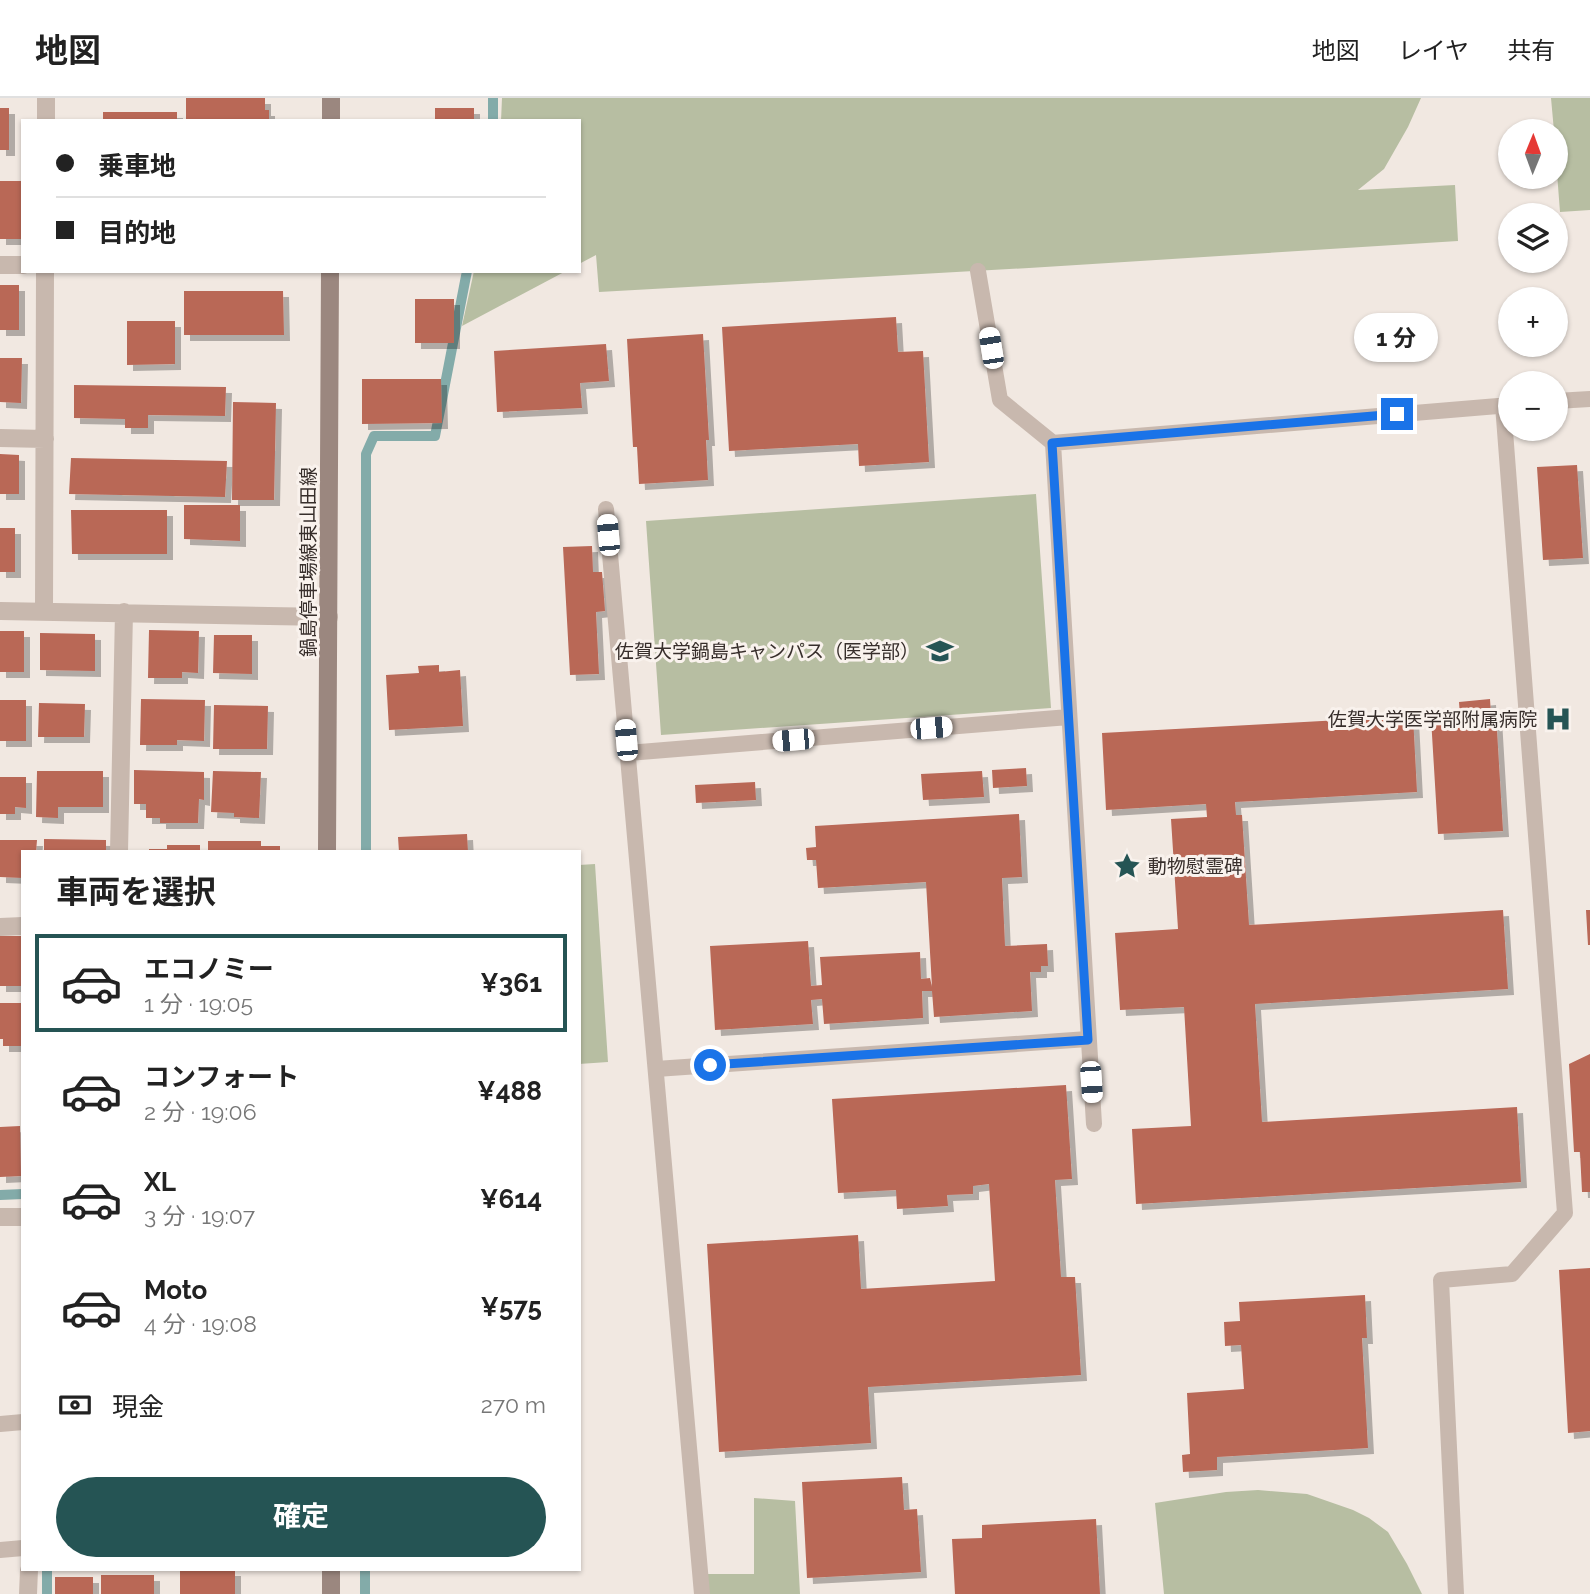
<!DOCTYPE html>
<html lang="ja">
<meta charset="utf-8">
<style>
:root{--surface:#fff;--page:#f6f6f6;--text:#222;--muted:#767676;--line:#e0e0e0;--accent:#255454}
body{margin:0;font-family:Raleway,"Noto Sans JP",sans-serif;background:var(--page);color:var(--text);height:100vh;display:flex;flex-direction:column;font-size:26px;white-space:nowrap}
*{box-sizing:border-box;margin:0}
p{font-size:23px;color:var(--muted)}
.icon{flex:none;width:38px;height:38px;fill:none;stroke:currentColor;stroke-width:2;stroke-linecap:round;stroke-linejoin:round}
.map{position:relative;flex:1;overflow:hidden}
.drawer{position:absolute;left:21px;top:752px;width:560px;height:721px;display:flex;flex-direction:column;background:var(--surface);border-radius:0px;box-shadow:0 2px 5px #0004}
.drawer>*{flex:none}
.hud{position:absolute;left:21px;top:21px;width:560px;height:154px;border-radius:0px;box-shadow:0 2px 5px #0004;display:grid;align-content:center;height:154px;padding:0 35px;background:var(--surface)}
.needle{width:46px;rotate:1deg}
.buttons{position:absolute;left:1498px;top:21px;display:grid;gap:14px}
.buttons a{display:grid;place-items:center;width:70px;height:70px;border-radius:50%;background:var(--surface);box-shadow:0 2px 5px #0004;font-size:35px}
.end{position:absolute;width:32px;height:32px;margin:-16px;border:9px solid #1a73e8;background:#fff;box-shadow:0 0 0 4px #fff}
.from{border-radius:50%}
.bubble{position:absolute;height:49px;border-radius:24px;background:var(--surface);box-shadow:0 2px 5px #0004;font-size:23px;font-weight:700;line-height:49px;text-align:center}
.car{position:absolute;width:21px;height:42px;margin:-21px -10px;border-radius:9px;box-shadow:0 0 5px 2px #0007;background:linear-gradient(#fff 24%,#345 0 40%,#fff 0 76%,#345 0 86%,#fff 0)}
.hud b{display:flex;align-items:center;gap:24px;height:66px;font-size:26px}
.hud b+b{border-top:2px solid var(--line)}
.hud i{width:18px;height:18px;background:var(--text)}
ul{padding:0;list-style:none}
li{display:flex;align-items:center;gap:21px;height:98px;margin:0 14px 10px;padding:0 21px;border:4px solid transparent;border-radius:0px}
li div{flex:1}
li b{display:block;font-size:26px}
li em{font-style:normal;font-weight:700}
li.on{border-color:var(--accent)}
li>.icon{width:63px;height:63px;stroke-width:1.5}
h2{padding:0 35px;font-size:32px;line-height:84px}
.pay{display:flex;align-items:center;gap:18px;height:77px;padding:0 35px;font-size:26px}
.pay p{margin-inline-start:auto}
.button{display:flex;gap:14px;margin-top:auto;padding:14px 35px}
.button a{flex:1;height:80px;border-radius:42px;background:var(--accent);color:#fff;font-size:28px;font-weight:700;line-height:80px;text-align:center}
header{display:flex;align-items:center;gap:42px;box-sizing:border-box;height:98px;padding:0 35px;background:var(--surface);border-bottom:2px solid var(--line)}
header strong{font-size:33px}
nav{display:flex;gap:38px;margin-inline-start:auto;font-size:24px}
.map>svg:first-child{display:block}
</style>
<header>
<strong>地図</strong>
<nav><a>地図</a><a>レイヤ</a><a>共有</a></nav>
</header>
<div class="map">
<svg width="1590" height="1496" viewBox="0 0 1590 1496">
<defs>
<filter id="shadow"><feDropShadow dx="6" dy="6" stdDeviation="0" flood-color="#0004"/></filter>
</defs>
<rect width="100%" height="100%" fill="#f1e8e1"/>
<path fill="#b7bea2" d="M 502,0 L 1421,0 L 1408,29 L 1384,71 L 1358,92 L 1455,87 L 1458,143 L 1029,170 L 599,194 L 596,157 L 579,166 L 579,23 L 501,23 Z
M 1551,0 L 1590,0 L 1590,112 L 1560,114 L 1556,62 L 1556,33 L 1554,33 Z
M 474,173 L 566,173 L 462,228 Z
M 1036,396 L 1051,610 L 661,637 L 646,423 Z
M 595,766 L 608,964 L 579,966 L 579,767 Z
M 1258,1392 L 1307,1396 L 1353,1412 L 1369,1420 L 1388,1434 L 1407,1466 L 1422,1496 L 1164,1496 L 1155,1405 L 1226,1394 Z
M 754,1400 L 795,1403 L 800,1496 L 708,1496 L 707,1476 L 754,1476 Z"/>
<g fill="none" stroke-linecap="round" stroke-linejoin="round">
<path stroke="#83aba9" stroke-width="10" d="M 493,23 L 493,0
M 366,754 L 366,356 L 374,338 L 435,338 L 467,173
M 0,1097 L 23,1096
M 47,1472 L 47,1496
M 365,1496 L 365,1472"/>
</g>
<path fill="#b96757" filter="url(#shadow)" d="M 186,0 L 265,0 L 265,12 L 269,12 L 269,23 L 186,23 Z
M 0,10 L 9,10 L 9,52 L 0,52 Z
M 435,10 L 474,10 L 474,23 L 435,23 Z
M 103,14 L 177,14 L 177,23 L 103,23 Z
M 0,83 L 23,83 L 23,141 L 0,141 Z
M 0,187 L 19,187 L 19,232 L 0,232 Z
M 184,193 L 283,193 L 284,237 L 184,237 Z
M 415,201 L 454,201 L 454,245 L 415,245 Z
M 896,219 L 898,254 L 923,253 L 929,364 L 859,368 L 858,346 L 729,353 L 722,229 Z
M 127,223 L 175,223 L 175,266 L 127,267 Z
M 703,236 L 709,342 L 706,342 L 708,382 L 639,386 L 637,349 L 633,349 L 627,241 Z
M 606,246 L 609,283 L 580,285 L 582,310 L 497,314 L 494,253 Z
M 0,260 L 22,260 L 21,305 L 0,304 Z
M 362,281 L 441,281 L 442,325 L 362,326 Z
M 74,287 L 226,289 L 225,318 L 148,317 L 148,330 L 125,330 L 125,321 L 74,320 Z
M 233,304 L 276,305 L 274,402 L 232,402 Z
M 0,356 L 19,357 L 19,396 L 0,396 Z
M 71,360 L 227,363 L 225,399 L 69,396 Z
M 1577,367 L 1583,460 L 1543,462 L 1537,369 Z
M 184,407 L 240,407 L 240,443 L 184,441 Z
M 71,412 L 167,412 L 167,456 L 72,456 Z
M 0,430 L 15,430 L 15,474 L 0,474 Z
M 592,448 L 593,474 L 602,474 L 605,513 L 596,514 L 599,576 L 570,577 L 563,449 Z
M 149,532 L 199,533 L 198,575 L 182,574 L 182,580 L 148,580 Z
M 0,533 L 24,533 L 24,574 L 0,574 Z
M 40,535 L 95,536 L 95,573 L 40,572 Z
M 214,537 L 252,537 L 252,576 L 213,575 Z
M 439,567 L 439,574 L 460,572 L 463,628 L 389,632 L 386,577 L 419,575 L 418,568 Z
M 141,601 L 205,602 L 204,643 L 177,642 L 177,647 L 140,647 Z
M 1490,601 L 1491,617 L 1496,616 L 1503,733 L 1438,736 L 1431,620 L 1460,618 L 1459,604 Z
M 0,602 L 26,602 L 26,643 L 0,643 Z
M 39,605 L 85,606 L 84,639 L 38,639 Z
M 214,607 L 268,608 L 267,651 L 213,651 Z
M 1413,618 L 1417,694 L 1235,704 L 1236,717 L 1242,717 L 1249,827 L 1503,812 L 1508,891 L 1255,906 L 1262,1024 L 1517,1009 L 1521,1084 L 1136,1106 L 1132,1031 L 1191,1028 L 1184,909 L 1120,912 L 1115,835 L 1178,831 L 1171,721 L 1207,719 L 1206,706 L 1106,712 L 1102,635 Z
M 1026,670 L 1027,688 L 993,690 L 992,672 Z
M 134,672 L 204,674 L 204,702 L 199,701 L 198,725 L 160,725 L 160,720 L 146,720 L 146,706 L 134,706 Z
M 37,673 L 103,673 L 103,709 L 58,709 L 58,720 L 36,719 Z
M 213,673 L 261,674 L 259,720 L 234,719 L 234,715 L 211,714 Z
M 982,673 L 984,699 L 923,702 L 921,676 Z
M 0,679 L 26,679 L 26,710 L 15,709 L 15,716 L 0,716 Z
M 755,684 L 756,702 L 696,705 L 695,687 Z
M 1019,716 L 1022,779 L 1002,780 L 1005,848 L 1047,846 L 1048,868 L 1041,868 L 1041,874 L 1030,874 L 1032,913 L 934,919 L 932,893 L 922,893 L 923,920 L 824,926 L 822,901 L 811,902 L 813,926 L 715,932 L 710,848 L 808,843 L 811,888 L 822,887 L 820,859 L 920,854 L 921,881 L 930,880 L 932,889 L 926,784 L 818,790 L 816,762 L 807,762 L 806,750 L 816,749 L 815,728 Z
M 467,736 L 468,754 L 399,754 L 398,739 Z
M 44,741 L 106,742 L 106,754 L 44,754 Z
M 0,742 L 37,742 L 36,754 L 23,754 L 23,780 L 0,779 Z
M 208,743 L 261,743 L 261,748 L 280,748 L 280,754 L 208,754 Z
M 167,747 L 200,747 L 200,754 L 149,754 L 149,751 L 167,751 Z
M 1586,812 L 1590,812 L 1590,847 L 1588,847 Z
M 0,838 L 23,838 L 23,888 L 0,888 Z
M 0,905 L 23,905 L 23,948 L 3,948 L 3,941 L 0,941 Z
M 1590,956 L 1590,1094 L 1582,1094 L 1580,1054 L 1574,1054 L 1569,966 Z
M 1066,987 L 1072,1081 L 1055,1082 L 1061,1179 L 1075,1179 L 1081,1277 L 868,1289 L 871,1345 L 719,1354 L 707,1146 L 858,1137 L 861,1191 L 995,1183 L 989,1086 L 973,1088 L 973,1096 L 947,1097 L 948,1108 L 897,1111 L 896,1092 L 838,1095 L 832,1001 Z
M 20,1028 L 21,1078 L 0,1079 L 0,1029 Z
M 1590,1170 L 1590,1333 L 1568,1335 L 1559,1172 Z
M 1365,1197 L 1367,1240 L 1362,1240 L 1368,1350 L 1217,1359 L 1217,1372 L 1183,1374 L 1182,1357 L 1190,1356 L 1187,1295 L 1244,1291 L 1241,1247 L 1225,1248 L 1224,1224 L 1240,1223 L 1239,1204 Z
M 902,1379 L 904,1412 L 917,1411 L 921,1474 L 807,1480 L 802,1384 Z
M 1096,1421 L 1100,1496 L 955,1496 L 952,1441 L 982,1440 L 982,1427 Z
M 180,1472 L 235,1472 L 235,1496 L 180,1496 Z
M 101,1477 L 154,1477 L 154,1496 L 101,1496 Z
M 55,1479 L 93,1479 L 93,1496 L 55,1496 Z"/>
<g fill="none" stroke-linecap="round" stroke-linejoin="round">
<path stroke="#c8b8ae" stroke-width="16" d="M 978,173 L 1000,302 L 1053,345 L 1094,1026
M 1556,303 L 1590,301
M 1052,345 L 1510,307
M 606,411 L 702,1496
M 628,655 L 1069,619
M 656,971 L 1088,941
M 0,1326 L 23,1324
M 0,1452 L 23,1450
M 1456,1496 L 1441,1182 L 1512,1176 L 1565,1115 L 1503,307"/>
<path stroke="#c8b8ae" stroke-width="18" d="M 46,23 L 46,0
M 0,167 L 23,167
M 0,340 L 45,341
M 0,513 L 329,519
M 44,513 L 45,173
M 119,754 L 124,514
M 0,829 L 23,828
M 0,1119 L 23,1119
M 28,1496 L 29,1472"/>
<path stroke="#9b877f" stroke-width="18" d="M 331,23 L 331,0
M 327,754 L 330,173
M 331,1472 L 331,1496"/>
</g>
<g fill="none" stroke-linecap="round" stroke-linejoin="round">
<path stroke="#1a73e8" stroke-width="9" d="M 710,967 L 1088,942 L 1052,345 L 1397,316"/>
</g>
<defs>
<symbol id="university-bare" viewBox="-9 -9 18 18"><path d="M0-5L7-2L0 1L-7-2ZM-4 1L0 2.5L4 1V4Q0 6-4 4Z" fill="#255454" stroke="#f9f2ed" stroke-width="2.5" paint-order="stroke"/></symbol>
<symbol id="hospital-bare" viewBox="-9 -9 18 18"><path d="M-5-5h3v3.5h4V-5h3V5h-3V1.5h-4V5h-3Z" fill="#255454" stroke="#f9f2ed" stroke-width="2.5" paint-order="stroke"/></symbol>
<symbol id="sight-bare" viewBox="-9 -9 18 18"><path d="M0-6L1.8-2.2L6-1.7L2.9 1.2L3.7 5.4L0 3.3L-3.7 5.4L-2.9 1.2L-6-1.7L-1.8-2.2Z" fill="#255454" stroke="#f9f2ed" stroke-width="2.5" paint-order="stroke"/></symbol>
</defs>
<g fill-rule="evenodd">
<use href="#university-bare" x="921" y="534" width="38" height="38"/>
<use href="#hospital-bare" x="1539" y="602" width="38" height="38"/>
<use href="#sight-bare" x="1108" y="749" width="38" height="38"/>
</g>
<g text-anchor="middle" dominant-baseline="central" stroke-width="6" stroke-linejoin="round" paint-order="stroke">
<g font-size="19" fill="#372e2b" stroke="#f9f2ed">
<text transform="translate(308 464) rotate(-90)">鍋島停車場線東山田線</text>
</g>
<g font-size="19" fill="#372e2b" stroke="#f9f2ed" text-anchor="end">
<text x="919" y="553">佐賀大学鍋島キャンパス（医学部）</text>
<text x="1537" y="621">佐賀大学医学部附属病院</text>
<text x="1148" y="768" text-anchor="start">動物慰霊碑</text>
</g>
</g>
</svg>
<div class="buttons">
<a><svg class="needle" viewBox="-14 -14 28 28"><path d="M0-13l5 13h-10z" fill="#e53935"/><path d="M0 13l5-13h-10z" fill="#767676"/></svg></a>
<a><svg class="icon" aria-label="layers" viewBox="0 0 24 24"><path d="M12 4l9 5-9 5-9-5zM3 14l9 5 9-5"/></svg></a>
<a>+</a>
<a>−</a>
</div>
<i class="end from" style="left:710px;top:967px"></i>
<i class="end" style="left:1397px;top:316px"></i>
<div class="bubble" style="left:1354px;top:215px;width:84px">1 分</div>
<i class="car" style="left:991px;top:250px;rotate:351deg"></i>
<i class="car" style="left:608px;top:437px;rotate:355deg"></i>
<i class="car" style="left:931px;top:630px;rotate:85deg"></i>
<i class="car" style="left:626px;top:642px;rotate:355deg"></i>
<i class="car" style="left:793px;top:642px;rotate:265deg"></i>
<i class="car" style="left:1091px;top:984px;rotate:176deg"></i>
<div class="hud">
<b><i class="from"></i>乗車地</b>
<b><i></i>目的地</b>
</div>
<section class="drawer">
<h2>車両を選択</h2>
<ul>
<li class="on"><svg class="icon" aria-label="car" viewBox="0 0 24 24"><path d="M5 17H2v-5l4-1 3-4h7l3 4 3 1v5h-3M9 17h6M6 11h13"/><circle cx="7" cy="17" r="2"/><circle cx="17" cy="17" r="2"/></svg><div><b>エコノミー</b><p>1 分 · 19:05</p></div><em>¥361</em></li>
<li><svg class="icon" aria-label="car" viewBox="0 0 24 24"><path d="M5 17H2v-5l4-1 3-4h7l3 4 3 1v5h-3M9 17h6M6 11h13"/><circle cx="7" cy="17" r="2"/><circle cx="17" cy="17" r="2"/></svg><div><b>コンフォート</b><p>2 分 · 19:06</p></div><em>¥488</em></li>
<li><svg class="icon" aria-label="car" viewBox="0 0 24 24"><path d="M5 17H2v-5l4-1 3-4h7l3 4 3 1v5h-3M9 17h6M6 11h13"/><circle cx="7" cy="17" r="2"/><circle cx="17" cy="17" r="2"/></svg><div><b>XL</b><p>3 分 · 19:07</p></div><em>¥614</em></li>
<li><svg class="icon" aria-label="car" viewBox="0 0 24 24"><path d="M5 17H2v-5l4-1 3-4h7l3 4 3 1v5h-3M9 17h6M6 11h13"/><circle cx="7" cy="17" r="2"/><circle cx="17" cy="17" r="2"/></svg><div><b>Moto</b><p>4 分 · 19:08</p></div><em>¥575</em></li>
</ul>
<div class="pay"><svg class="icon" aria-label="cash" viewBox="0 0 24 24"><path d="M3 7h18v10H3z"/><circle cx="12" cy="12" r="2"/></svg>現金<p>270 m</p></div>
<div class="button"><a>確定</a></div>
</section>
</div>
